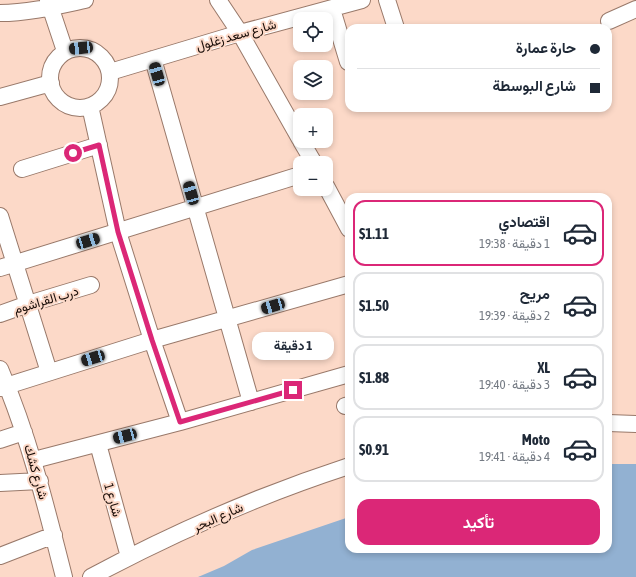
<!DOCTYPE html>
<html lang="ar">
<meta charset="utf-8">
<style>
:root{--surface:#fff;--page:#f2f2f3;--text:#1f2937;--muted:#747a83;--line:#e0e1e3;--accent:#db2777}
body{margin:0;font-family:"Asap Condensed",Vazirmatn,sans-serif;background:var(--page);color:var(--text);direction:rtl;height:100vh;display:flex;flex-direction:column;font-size:15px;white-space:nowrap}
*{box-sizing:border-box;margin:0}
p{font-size:13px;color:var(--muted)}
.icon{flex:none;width:22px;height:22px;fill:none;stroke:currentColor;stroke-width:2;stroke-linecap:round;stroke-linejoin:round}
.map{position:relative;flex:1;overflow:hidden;direction:ltr}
.sheet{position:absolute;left:345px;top:193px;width:267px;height:360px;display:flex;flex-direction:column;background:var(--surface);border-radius:12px;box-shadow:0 2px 6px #0003;direction:rtl}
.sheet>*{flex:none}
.top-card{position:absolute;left:345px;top:24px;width:267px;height:88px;border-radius:12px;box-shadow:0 2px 6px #0003;direction:rtl;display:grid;align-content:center;height:88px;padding:0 12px;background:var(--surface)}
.buttons{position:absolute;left:293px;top:12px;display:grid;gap:8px}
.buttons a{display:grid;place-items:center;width:40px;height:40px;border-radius:8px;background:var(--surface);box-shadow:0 2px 6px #0003;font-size:20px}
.end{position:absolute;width:18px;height:18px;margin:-9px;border:5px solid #db2777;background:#fff;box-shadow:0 0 0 2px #fff}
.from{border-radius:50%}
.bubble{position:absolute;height:28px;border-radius:12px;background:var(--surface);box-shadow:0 2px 6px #0003;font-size:13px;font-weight:700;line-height:28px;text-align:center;direction:rtl}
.car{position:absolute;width:12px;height:24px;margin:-12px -6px;border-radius:5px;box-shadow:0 0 3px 1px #0007;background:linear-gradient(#222 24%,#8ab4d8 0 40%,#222 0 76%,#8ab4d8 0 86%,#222 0)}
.top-card b{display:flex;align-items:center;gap:14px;height:38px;font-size:15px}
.top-card b+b{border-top:1px solid var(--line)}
.top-card i{width:10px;height:10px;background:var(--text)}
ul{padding:7px 0 0;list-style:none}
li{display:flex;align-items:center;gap:12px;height:66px;margin:0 8px 6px;padding:0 4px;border:2px solid var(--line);border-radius:12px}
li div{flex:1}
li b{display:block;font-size:15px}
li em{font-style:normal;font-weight:700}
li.active{border-color:var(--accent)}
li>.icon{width:36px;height:36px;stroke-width:1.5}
.button{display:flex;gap:8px;margin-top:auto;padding:8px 12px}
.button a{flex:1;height:46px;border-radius:12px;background:var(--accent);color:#fff;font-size:16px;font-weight:700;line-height:46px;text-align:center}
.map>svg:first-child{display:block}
</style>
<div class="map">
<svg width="636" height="577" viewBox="0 0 636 577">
<rect width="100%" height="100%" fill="#fcd9c8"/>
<path fill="#92b1d2" d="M 608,464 L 636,464 L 636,577 L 198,577 L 224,566 L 252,550 L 349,517 L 349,549 L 608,549 Z"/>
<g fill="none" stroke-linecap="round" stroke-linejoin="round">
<defs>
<path id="minor" d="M 48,0 L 65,51
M 218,0 L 240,33 L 300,139
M 387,0 L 396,28
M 332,9 L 348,62
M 0,13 C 28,13 57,6 85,0
M 609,21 L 636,9
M50 78a30 30 0 1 1 60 0a30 30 0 1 1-60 0Z
M 153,59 L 251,402
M 110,72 L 240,33 L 362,0
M 0,97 L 51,83
M 90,106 L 118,232 L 152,340 L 180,422
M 301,141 L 314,163
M 22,169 L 99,145
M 326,186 L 349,229
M 0,216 L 49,372
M 0,268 L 300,175
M 0,314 L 28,304 L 91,285
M 0,369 C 29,437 46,506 64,577
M 0,388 L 152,340 L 349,284
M 345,406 L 349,405
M 608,423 L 636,424
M 0,440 L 24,432
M 98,444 L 129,557
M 34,460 L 180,422 L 349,374
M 0,483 L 40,481
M 0,556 L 54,535
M 91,577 C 173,533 260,495 349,466"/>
</defs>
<use href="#minor" stroke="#99796a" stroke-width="18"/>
<use href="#minor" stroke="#fff" stroke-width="16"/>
</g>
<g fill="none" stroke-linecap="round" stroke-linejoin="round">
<path stroke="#db2777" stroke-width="5" d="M 73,153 L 99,145 L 118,232 L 152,340 L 180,422 L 293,390"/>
</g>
<g text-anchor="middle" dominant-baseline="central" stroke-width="4" stroke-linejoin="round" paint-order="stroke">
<g font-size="13" fill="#180c07" stroke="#fcd9c8">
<text transform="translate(236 35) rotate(-16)">شارع سعد زغلول</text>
<text transform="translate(46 300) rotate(-17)">درب القراشوم</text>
<text transform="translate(36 472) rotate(74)">شارع كشك</text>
<text transform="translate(113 500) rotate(74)">شارع 1</text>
<text transform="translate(218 517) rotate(-24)">شارع البحر</text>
</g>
</g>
</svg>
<div class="buttons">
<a><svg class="icon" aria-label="locate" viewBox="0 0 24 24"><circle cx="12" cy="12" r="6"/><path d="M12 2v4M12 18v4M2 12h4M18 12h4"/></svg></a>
<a><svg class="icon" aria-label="layers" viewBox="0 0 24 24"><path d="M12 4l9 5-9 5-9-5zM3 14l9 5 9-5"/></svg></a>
<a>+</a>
<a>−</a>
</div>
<i class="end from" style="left:73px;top:153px"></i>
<i class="end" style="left:293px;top:390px"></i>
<div class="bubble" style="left:252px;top:332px;width:82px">1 دقيقة</div>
<i class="car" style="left:81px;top:48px;rotate:264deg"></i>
<i class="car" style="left:157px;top:74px;rotate:344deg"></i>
<i class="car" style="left:191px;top:193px;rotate:344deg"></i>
<i class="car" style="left:88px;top:241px;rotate:73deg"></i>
<i class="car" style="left:273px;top:306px;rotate:254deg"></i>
<i class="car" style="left:93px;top:358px;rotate:253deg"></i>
<i class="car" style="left:125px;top:436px;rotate:255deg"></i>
<div class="top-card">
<b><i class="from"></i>حارة عمارة</b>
<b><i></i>شارع البوسطة</b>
</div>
<section class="sheet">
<ul>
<li class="active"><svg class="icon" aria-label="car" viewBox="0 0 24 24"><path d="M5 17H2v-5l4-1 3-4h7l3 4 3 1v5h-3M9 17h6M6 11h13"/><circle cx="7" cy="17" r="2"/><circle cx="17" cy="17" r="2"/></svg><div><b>اقتصادي</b><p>1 دقيقة · 19:38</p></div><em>$1.11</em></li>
<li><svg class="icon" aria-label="car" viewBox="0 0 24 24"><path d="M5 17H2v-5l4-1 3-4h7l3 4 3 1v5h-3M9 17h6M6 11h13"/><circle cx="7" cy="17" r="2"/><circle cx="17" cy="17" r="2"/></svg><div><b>مريح</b><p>2 دقيقة · 19:39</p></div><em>$1.50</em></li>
<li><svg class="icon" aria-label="car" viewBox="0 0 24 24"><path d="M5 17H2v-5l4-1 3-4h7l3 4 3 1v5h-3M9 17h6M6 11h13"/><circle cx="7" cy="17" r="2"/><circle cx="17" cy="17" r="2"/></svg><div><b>XL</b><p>3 دقيقة · 19:40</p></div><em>$1.88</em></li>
<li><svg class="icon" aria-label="car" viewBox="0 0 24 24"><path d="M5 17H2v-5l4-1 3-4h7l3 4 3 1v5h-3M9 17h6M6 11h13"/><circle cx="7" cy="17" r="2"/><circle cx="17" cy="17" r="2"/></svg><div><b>Moto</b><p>4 دقيقة · 19:41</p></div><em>$0.91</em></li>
</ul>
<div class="button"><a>تأكيد</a></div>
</section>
</div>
